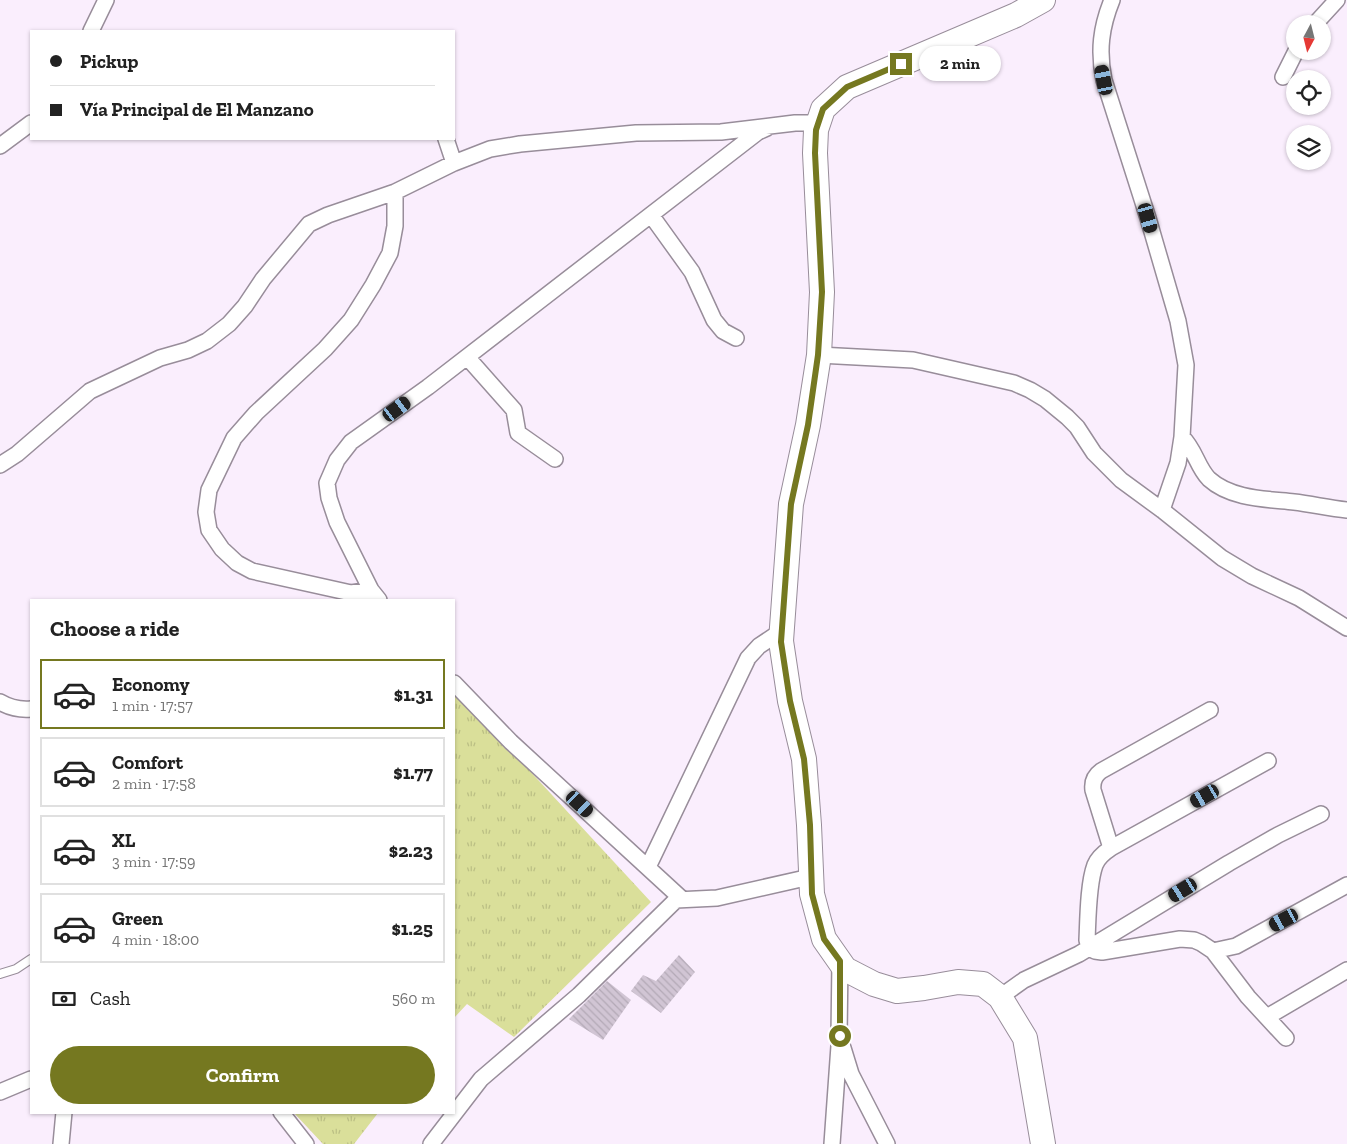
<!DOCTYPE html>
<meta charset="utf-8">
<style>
:root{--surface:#fff;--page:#f2f2f2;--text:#222;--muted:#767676;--line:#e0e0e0;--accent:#757820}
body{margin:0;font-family:"Zilla Slab",serif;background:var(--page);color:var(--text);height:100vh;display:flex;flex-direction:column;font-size:19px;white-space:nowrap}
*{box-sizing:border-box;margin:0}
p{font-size:16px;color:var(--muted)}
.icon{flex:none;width:28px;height:28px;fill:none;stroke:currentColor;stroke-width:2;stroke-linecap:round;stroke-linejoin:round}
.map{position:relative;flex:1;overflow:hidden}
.drawer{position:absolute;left:30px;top:599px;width:425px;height:515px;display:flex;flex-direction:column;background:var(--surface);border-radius:0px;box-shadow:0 1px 4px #0004}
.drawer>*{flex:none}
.banner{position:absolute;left:30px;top:30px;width:425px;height:110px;border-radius:0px;box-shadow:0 1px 4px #0004;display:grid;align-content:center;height:110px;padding:0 20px;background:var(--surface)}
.needle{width:32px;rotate:187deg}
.tools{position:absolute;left:1286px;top:15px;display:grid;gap:10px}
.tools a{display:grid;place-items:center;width:45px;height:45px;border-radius:50%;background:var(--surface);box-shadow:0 1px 4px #0004;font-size:25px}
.end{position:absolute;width:22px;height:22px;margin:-11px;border:6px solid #757820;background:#fff;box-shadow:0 0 0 2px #fff}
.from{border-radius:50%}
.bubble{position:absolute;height:35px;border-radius:18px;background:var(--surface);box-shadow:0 1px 4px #0004;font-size:16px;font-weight:700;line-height:35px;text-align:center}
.car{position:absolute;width:15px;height:30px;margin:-15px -8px;border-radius:6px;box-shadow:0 0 4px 1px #0007;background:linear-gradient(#222 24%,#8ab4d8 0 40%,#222 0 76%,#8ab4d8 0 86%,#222 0)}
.banner b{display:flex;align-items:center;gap:18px;height:48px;font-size:19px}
.banner b+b{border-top:1px solid var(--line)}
.banner i{width:12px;height:12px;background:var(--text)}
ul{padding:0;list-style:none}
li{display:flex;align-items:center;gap:15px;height:70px;margin:0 10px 8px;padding:0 10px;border:2px solid var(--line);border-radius:0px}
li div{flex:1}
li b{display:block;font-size:19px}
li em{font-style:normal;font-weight:700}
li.selected{border-color:var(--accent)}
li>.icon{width:45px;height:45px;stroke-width:1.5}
h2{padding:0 20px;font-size:22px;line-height:60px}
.pay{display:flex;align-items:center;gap:12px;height:55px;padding:0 20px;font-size:19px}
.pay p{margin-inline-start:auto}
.cta{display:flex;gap:10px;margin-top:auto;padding:10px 20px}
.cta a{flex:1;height:58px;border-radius:30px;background:var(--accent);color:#fff;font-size:20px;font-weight:700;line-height:58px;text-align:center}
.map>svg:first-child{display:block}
</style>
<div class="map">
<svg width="1347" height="1144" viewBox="0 0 1347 1144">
<defs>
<pattern id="grass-tufts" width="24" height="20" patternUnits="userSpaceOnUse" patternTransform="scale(1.25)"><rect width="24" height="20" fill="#dadf9a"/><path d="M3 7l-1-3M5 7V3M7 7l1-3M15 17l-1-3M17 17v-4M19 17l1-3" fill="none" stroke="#bbbf84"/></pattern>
<pattern id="building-back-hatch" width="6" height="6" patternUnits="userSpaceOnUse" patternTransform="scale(1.25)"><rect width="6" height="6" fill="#d1c5d4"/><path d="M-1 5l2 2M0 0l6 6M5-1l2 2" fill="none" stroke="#b3a9b6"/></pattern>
</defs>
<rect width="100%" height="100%" fill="#faeefd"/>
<path fill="url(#grass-tufts)" d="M 454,689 L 651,902 L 514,1037 L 467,1004 L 454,1018 Z
M 294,1113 L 378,1113 L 354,1144 L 323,1144 Z"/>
<path fill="url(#building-back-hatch)" d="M 679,955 L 695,972 L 661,1013 L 631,991 L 643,975 L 656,981 Z
M 607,981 L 631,1000 L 603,1040 L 569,1019 Z"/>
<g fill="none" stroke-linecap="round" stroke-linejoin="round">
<defs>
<path id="lane" d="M 0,974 L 16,969 L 31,959"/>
<path id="street" d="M 1112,0 C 1101,27 1098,51 1104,80 L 1148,218 L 1178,321 L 1186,365 L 1182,437 L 1178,463 L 1162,510
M 1315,24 L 1337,0
M 91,31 L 106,0
M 1283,77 L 1296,51
M 446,139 L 454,163
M 0,146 L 31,123
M 651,215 L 692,272 L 714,320 L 723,331 L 736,338
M 819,355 L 913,360 L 1014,383 L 1030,390 L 1045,399 L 1067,417 L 1077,427 L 1094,453 L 1121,480 L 1162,510 L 1222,558 L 1252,576 L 1299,598 L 1347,628
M 467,357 L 514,410 L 518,433 L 555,459
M 1182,437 C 1195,449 1197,467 1209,479 C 1231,499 1266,499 1294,502 C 1311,504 1329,508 1347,510
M 0,465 L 17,454 L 90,391 L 160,358 L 188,350 L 207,341 L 229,324 L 245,306 L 263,279 L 309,224 L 328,215 L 395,192 L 454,163 L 490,149 L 520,144 L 636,133 L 721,132 L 795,123 L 819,123
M 371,590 L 351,593 L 252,571 L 237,563 L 222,549 L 209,530 L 206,512 L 209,490 L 234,438 L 256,413 L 325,349 L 351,320 L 373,285 L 390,253 L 395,226 L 395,192
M 379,600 L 371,590 L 337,522 L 329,498 L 327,483 L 337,460 L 351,442 L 428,387 L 758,132 L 767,128
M 454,683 L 511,742 L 683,900
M 0,702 C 10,708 19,710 31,709
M 1268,761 L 1111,848 C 1105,852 1098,857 1095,865 C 1088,884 1088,919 1087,940 L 1089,948 L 1095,951 L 1102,952 L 1180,939 L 1194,940 L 1201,943 L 1213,951 L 1248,997 L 1286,1038
M 1111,848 L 1093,790 C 1092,782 1094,776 1101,771 L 1210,710
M 648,867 L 748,658 L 759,646 L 774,636 L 781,641
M 1213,951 L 1236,946 L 1347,885
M 840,961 L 839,1036 L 843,1048 L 851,1074 L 887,1144
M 1000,997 L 1024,980 L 1079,954 L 1229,863 L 1278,835 L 1321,814
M 1267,1017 L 1347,970
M 0,1092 L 31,1079
M 281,1112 L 306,1144
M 61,1144 L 64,1112
M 431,1144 L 481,1079 L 579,995 L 676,900 L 717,898 L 801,879 L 811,882 L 812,889
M 832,1144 L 839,1046"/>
<path id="primary" d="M 1043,1144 L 1025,1038 L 1000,997 L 983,984 L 958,982 L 924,988 L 897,991 L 874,984 L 845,969 L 824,939 L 812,894 L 809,825 L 804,759 L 790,701 L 781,641 L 791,504 L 808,425 L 819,355 L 822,292 L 815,153 L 816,130 L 823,109 L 847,87 L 1016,15 L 1043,0"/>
</defs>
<use href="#lane" stroke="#988d9a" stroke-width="10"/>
<use href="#street" stroke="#988d9a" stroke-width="18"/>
<use href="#primary" stroke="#988d9a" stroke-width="26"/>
<use href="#lane" stroke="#fff" stroke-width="8"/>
<use href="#street" stroke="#fff" stroke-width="15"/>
<use href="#primary" stroke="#fff" stroke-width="24"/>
</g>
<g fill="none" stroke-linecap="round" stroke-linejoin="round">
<path stroke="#757820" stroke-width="6" d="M 840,1036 L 840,961 L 824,939 L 812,894 L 810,825 L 804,759 L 790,701 L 781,642 L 791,504 L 808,425 L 818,355 L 822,292 L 815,153 L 816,130 L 823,109 L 847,87 L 901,64"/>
</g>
</svg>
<div class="tools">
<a><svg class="needle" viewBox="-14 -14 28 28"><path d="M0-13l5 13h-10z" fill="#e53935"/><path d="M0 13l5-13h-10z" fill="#767676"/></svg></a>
<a><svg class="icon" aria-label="locate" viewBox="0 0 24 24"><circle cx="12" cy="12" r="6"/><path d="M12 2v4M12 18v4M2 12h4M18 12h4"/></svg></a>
<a><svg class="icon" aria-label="layers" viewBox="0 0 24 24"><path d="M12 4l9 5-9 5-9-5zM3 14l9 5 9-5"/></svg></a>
</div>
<i class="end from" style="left:840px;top:1036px"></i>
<i class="end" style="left:901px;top:64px"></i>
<div class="bubble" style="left:919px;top:46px;width:82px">2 min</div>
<i class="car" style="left:1104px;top:80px;rotate:349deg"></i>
<i class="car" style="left:1148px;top:218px;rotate:164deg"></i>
<i class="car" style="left:397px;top:409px;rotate:54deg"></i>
<i class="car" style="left:1205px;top:796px;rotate:240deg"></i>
<i class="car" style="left:580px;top:804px;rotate:133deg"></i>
<i class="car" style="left:1183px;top:890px;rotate:239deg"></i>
<i class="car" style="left:1284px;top:920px;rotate:242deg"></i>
<div class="banner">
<b><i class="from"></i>Pickup</b>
<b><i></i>Vía Principal de El Manzano</b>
</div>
<section class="drawer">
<h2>Choose a ride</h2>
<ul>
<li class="selected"><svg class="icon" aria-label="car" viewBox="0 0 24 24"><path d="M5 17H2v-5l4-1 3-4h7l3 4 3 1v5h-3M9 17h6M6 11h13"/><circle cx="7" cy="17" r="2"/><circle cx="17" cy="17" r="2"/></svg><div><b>Economy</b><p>1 min · 17:57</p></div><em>$1.31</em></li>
<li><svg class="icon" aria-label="car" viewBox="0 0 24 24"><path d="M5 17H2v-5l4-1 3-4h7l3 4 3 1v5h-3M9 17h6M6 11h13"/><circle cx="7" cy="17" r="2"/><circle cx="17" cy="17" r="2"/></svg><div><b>Comfort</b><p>2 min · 17:58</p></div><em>$1.77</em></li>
<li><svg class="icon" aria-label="car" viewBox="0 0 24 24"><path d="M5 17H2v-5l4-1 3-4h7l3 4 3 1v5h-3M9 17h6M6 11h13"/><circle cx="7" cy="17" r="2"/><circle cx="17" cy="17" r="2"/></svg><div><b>XL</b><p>3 min · 17:59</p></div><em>$2.23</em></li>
<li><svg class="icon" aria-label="car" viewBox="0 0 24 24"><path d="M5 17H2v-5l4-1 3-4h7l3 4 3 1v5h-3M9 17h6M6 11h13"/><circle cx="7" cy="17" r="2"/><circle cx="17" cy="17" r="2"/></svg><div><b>Green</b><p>4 min · 18:00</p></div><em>$1.25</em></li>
</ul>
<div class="pay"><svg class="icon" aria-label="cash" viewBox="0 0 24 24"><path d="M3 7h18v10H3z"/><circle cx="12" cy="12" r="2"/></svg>Cash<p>560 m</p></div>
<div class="cta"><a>Confirm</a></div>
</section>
</div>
